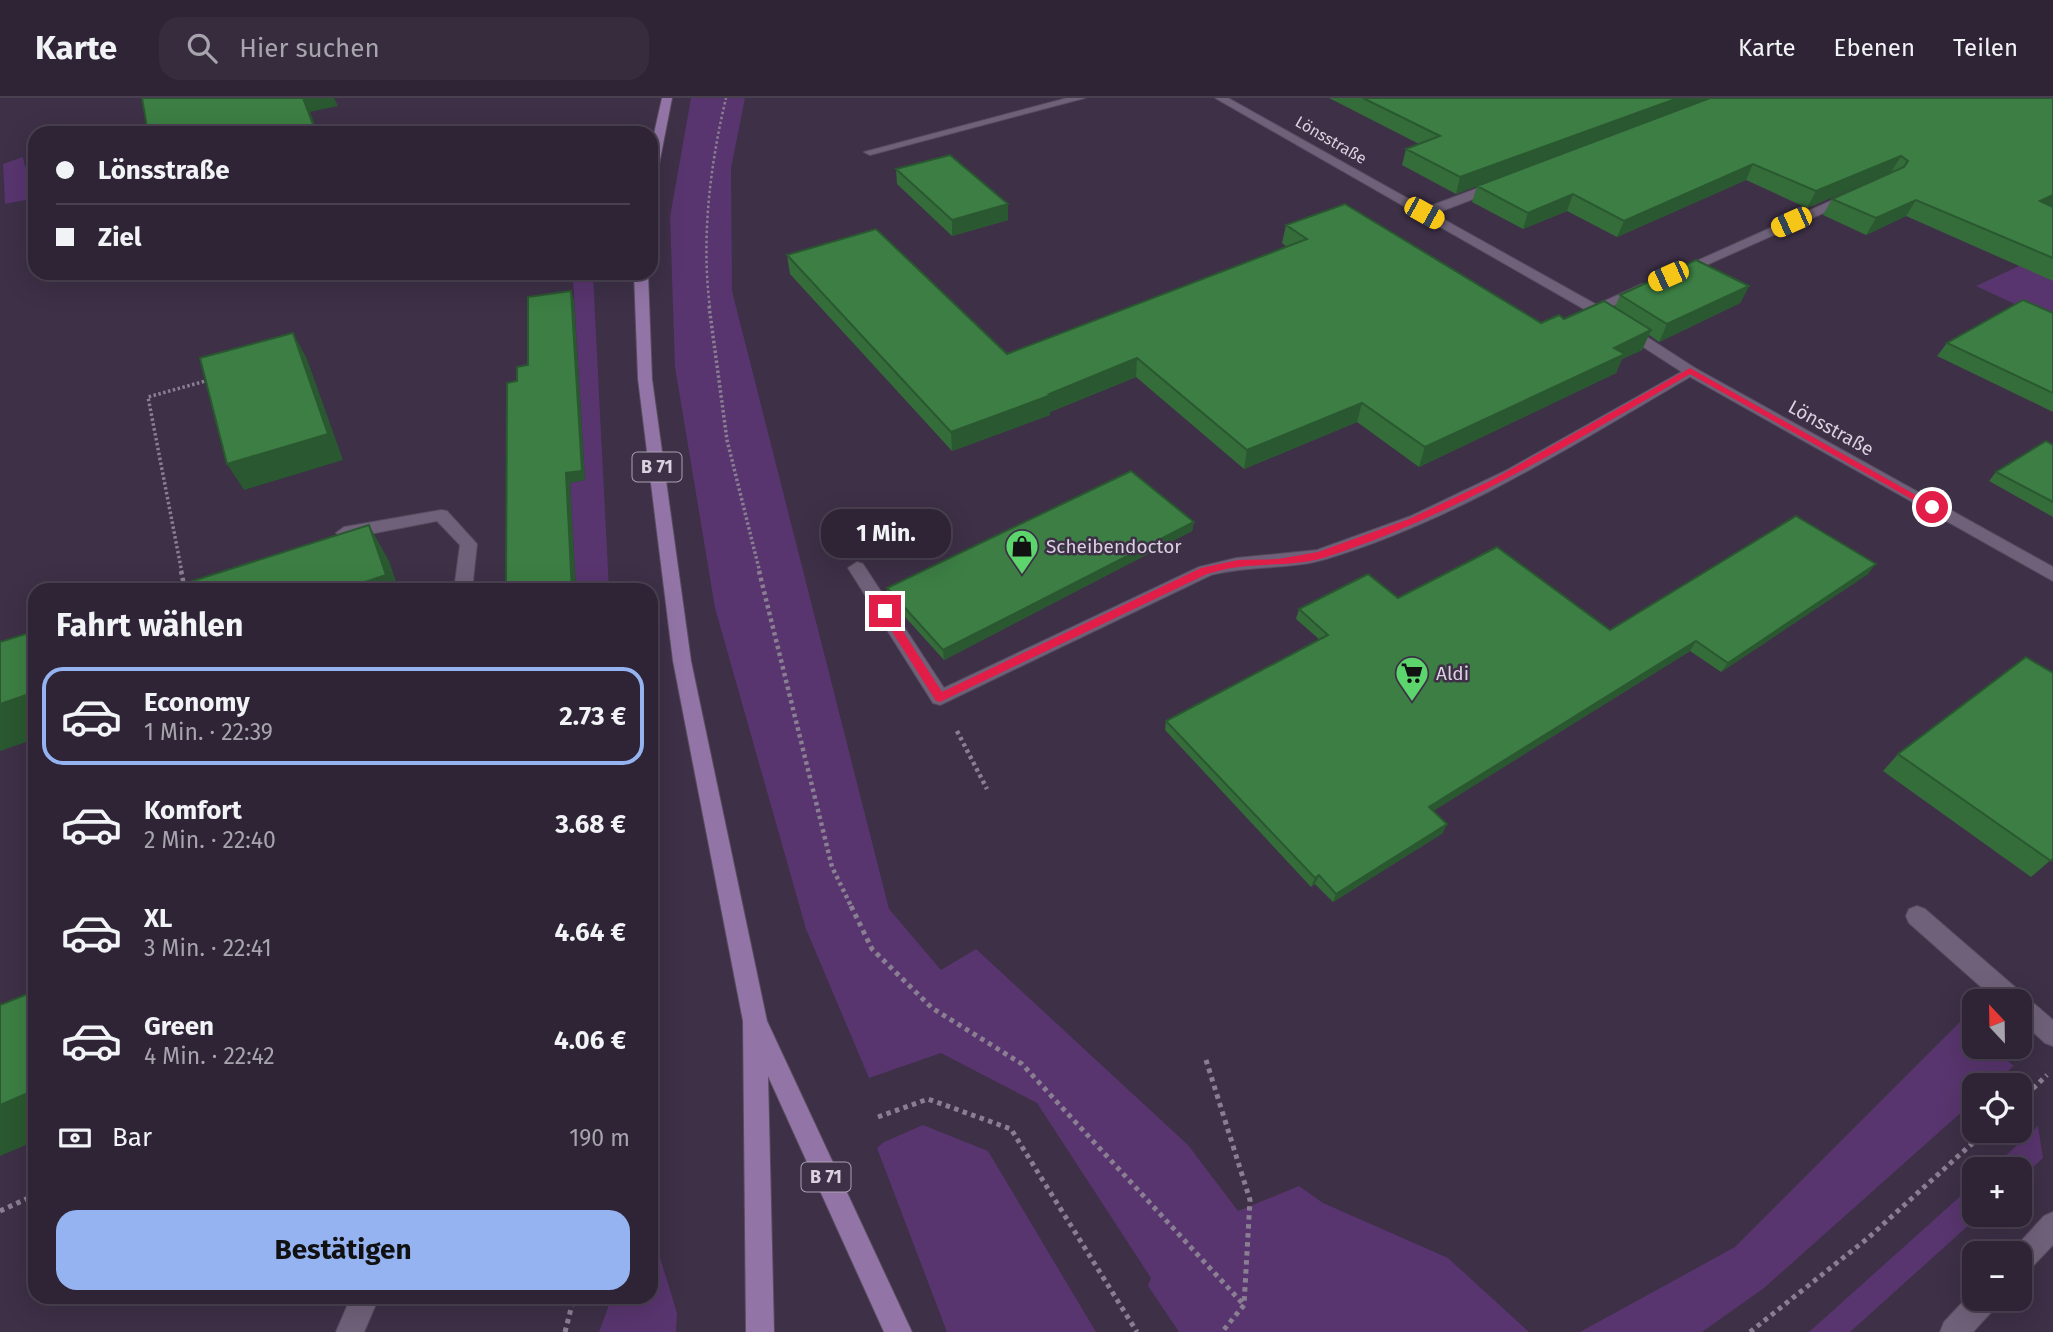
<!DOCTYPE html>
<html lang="de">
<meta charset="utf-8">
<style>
:root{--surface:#2e2435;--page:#362c3d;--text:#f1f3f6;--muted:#a7a4ad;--line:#494150;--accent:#95b2f1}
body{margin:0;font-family:"Fira Sans",sans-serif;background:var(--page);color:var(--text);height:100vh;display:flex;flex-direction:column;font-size:26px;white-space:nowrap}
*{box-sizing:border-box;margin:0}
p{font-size:23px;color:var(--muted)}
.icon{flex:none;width:38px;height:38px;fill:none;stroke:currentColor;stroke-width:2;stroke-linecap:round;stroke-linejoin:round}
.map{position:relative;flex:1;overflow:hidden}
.side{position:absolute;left:28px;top:485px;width:630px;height:721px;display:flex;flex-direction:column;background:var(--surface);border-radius:21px;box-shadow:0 7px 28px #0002,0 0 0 2px var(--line)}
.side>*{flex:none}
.top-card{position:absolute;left:28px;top:28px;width:630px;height:154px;border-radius:21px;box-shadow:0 7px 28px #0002,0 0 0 2px var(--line);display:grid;align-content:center;height:154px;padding:0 28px;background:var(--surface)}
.needle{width:46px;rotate:338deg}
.controls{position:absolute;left:1962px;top:891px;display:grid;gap:14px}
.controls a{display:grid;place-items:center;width:70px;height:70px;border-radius:14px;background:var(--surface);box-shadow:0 7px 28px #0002,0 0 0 2px var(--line);font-size:35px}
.end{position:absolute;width:32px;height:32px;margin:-16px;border:9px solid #e11d48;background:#fff;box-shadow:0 0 0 4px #fff}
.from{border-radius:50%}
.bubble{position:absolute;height:49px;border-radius:21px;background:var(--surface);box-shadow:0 7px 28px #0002,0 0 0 2px var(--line);font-size:23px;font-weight:700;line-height:49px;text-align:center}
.car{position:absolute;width:21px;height:42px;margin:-21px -10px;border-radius:9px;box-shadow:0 0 5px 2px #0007;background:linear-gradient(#f5c518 24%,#345 0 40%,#f5c518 0 76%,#345 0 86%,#f5c518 0)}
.top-card b{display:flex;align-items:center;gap:24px;height:66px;font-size:26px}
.top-card b+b{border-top:2px solid var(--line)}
.top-card i{width:18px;height:18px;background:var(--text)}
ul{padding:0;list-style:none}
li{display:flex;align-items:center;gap:21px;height:98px;margin:0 14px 10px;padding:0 14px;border:4px solid transparent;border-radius:21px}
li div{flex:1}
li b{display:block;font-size:26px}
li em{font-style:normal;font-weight:700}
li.selected{border-color:var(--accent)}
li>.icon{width:63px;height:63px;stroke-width:1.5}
h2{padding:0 28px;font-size:32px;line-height:84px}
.pay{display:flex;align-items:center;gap:18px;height:77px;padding:0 28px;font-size:26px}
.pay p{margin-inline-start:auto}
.primary-button{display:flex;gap:14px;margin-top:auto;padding:14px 28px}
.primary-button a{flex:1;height:80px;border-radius:21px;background:var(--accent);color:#111;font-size:28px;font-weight:700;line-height:80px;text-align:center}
header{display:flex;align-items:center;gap:42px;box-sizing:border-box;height:98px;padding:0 35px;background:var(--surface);border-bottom:2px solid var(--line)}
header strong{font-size:33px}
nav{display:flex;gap:38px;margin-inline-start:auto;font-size:24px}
.search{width:490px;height:63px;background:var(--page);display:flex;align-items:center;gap:18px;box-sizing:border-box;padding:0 24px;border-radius:21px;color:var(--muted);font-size:26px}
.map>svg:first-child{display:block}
</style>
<header>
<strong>Karte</strong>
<div class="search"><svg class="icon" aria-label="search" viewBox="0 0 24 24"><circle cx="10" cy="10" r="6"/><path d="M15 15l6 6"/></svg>Hier suchen</div>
<nav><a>Karte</a><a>Ebenen</a><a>Teilen</a></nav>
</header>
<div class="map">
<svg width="2053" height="1234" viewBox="0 0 2053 1234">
<rect width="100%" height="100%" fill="#3d3047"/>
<path fill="#58356e" d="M 691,0 L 745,0 L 731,70 L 732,193 L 889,811 L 941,872 L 976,851 L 1188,1047 L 1238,1113 L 1299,1088 L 1323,1105 L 1448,1160 L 1529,1234 L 1179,1234 L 1148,1188 L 1151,1180 L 1037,1005 L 941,955 L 869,980 L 806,831 L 715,510 L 675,269 L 670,119 Z
M 23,59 L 25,69 L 35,67 L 35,100 L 5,106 L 3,66 Z
M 2053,152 L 2053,224 L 1976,188 Z
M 593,177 L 609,492 L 576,492 L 570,385 L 585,382 L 573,181 Z
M 1961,923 L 1974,934 L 1974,948 L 1991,949 L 2014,968 L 1992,987 L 1974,987 L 1974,1003 L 1764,1190 L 1702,1234 L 1580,1234 L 1735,1149 Z
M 923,1027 L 988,1053 L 1096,1234 L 947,1234 L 877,1050 L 884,1044 Z
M 2038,1028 L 2043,1060 L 2020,1081 L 2020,1071 L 1991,1071 Z
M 1974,1086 L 1974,1116 L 1980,1117 L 1850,1234 L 1809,1234 Z
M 654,1140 L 677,1215 L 676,1234 L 599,1234 L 612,1199 L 651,1199 L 651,1141 Z"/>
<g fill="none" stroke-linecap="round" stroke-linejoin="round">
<defs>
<path id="service" d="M 1853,93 L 1857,94 L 1857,100 L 1684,177 L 1674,177 L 1672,174 Z
M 1642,186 L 1647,187 L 1647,193 L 1599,214 L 1589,214 L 1587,211 Z
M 1690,269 L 1695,270 L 1697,273 L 1695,276 C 1576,345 1459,421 1326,461 C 1289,472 1249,467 1211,477 L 940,607 L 933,605 L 848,470 L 857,464 L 863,466 L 944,590 L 1199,469 L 1236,460 L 1317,452 L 1411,418 L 1505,373 Z
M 1917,808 L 1925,811 L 2053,922 L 2053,948 L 2045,945 L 2020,922 L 2020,903 L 1997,903 L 1909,825 L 1906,818 L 1909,811 Z"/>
<path id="minor" d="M 1067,0 L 1085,0 L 870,57 L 864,54 Z
M 1215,0 L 1228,0 L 1425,110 L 1494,84 L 1502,84 L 1502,90 L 1434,116 L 1599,208 L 1695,270 L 2053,469 L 2053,483 L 1685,276 L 1589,214 Z
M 441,412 L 447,413 L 477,446 L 472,492 L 454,492 L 460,447 L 437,423 L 344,441 L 336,435 L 344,429 Z
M 2053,1114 L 2053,1147 L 2029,1172 L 2020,1176 L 2020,1155 L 2011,1154 L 2044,1118 Z
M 1974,1192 L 1974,1200 L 1998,1200 L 1995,1210 L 1973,1234 L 1940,1234 L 1944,1224 Z
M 351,1199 L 379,1199 L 364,1234 L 336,1234 Z"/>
<path id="primary" d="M 662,0 L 672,0 L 657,77 L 651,81 L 651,49 Z
M 634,175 L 648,175 L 652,281 L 691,563 L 767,923 L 912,1234 L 884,1234 L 768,978 L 774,1234 L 746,1234 L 743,923 L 673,563 L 638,281 Z"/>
</defs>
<use href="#service" stroke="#574c5f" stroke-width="2"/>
<use href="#minor" stroke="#574c5f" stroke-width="2"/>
<use href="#primary" stroke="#574c5f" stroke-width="2"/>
<path stroke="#8a7f92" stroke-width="2.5" stroke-dasharray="2.5 2.5" stroke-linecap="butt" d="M 710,210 C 701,141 710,67 726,0"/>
<path stroke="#8a7f92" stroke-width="3.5" stroke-dasharray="2.5 2.5" stroke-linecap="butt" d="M 709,208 L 727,342 L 760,475
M 182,475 L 148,299 L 209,282"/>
<path stroke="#8a7f92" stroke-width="4.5" stroke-dasharray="3.5 3.5" stroke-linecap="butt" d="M 181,473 L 184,487
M 759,473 L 832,769 L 852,810
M 957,633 L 987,691"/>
<path stroke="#8a7f92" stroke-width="5" stroke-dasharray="4.5 4.5" stroke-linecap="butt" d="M 851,808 L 872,851 L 932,910 L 1022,966 L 1244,1207
M 1206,962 L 1250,1102 L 1244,1207 L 1222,1234
M 2020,1003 L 2047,977
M 878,1019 L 928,1001 L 1011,1031 L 1137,1234
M 651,1097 L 657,1095
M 0,1113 L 35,1097
M 565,1234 L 574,1199
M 1750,1234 L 1868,1140 L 1987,1032"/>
<use href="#service" fill="#6f6179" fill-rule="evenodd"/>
<use href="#minor" fill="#6f6179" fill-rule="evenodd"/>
<use href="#primary" fill="#9275a6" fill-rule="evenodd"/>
</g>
<path fill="#346c3a" d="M 1329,0 L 2053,0 L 2053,183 L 1906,118 L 1866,137 L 1823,117 L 1832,101 L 1892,74 L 1891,74 L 1807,110 L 1746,82 L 1617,139 L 1567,113 L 1523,131 L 1472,104 L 1477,88 L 1456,96 L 1402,67 L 1406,51 L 1419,46 Z
M 896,71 L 1008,122 L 952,138 L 897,86 Z
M 1286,127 L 1541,225 L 1615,209 L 1620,197 L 1749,188 L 1740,205 L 1659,244 L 1649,237 L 1642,252 L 1622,261 L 1616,275 L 1419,369 L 1357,324 L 1244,371 L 1136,279 L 1050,314 L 1050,317 L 952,353 L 790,176 L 787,157 L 1007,256 L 1287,149 L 1282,145 Z
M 2053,215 L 2053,314 L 1937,258 L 1947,245 Z
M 2053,347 L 2053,419 L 1989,383 L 1996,374 Z
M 1194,424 L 1192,433 L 944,562 L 888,500 L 887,490 Z
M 1868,476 L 1721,574 L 1690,553 L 1433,713 L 1443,735 L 1333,804 L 1315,786 L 1311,789 L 1165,632 L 1166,623 L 1320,542 L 1296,521 L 1299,511 L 1398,500 L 1610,532 Z
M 1898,656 L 2053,760 L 2031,779 L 1883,673 Z"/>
<path fill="#2a5830" d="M 303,0 L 334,0 L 338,8 L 310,14 L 318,35 L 282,35 Z
M 1678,0 L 1714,0 L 1456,96 L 1460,79 Z
M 1901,58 L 1891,74 L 1807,110 L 1816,93 Z
M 1753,66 L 1746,82 L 1617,139 L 1624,123 Z
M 1573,96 L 1567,113 L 1523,131 L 1528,115 Z
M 2053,97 L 2053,108 L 2040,103 Z
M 1916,102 L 1906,118 L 1866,137 L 1876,120 Z
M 1008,106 L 1008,122 L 952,138 L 952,122 Z
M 1749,188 L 1740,205 L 1659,244 L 1667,226 Z
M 571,193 L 574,202 L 585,382 L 570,385 L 576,492 L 572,492 L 566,375 Z
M 1651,232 L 1642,252 L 1622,261 L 1616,275 L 1419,369 L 1425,349 L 1614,250 Z
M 293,235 L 307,261 L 343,362 L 244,392 L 227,366 Z
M 1137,260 L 1136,279 L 1050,314 L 1050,317 L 952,353 L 951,334 Z
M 1362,305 L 1357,324 L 1244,371 L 1247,352 Z
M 1194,424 L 1192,433 L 944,562 L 943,552 Z
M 369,427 L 389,463 L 399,492 L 341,492 Z
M 1876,466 L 1868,476 L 1721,574 L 1728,565 Z
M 1696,543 L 1690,553 L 1425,718 L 1429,709 Z
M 35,594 L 35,641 L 0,653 L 0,606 Z
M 1447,726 L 1443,735 L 1333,804 L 1336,796 Z
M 1319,777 L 1315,786 L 1311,789 L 1315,780 Z
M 35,992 L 35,1043 L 0,1058 L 0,1007 Z"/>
<path fill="#3c7e44" stroke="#2a5830" stroke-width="2" d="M 142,0 L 303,0 L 314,29 L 282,35 L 148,35 Z
M 1363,0 L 1678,0 L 1460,79 L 1406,51 L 1440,38 Z
M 1710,0 L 2053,0 L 2053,97 L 2040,103 L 2053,109 L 2053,160 L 1916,102 L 1876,120 L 1832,101 L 1904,69 L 1908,63 L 1901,58 L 1816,93 L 1753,66 L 1624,123 L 1573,96 L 1528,115 L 1477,88 Z
M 950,57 L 1008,106 L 952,122 L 896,71 Z
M 1345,106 L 1541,225 L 1559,217 L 1564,221 L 1604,203 L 1651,232 L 1614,250 L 1625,256 L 1425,349 L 1362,305 L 1247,352 L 1137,260 L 1049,296 L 1051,297 L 951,334 L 787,157 L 876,131 L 1007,256 L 1307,141 L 1286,127 Z
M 1696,162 L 1749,188 L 1667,226 L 1620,197 Z
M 571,193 L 582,373 L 566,375 L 572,492 L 506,492 L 507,285 L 517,283 L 517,269 L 528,267 L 528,199 Z
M 2023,202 L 2053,215 L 2053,295 L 1947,245 Z
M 293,235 L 328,336 L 227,366 L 200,260 Z
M 2046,343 L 2053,347 L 2053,404 L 1996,374 Z
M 1131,373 L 1194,424 L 943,552 L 887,490 Z
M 1796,418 L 1876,466 L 1728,565 L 1696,543 L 1429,709 L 1447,726 L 1336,796 L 1319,777 L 1315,780 L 1166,623 L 1328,537 L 1299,511 L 1368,476 L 1398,500 L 1497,449 L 1610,532 Z
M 369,427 L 386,477 L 341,492 L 164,492 Z
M 35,533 L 35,594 L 0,606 L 0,544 Z
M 2026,559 L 2053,575 L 2053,760 L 2051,763 L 1898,656 Z
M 35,893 L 35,992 L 0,1007 L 0,907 Z"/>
<path fill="#e11d48" d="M 1690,270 L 1937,409 L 1929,411 L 1690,276 C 1571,345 1455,418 1323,460 C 1296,468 1267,465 1239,469 C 1228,470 1218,473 1207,476 L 940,604 L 936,603 L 879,513 L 888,510 L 942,594 L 1201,470 L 1238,462 L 1278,461 L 1318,454 L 1409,421 L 1490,383 Z"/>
<defs>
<symbol id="shop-pin" viewBox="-11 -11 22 30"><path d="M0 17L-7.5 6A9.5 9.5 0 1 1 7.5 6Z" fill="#5cd56d" stroke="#3d3047"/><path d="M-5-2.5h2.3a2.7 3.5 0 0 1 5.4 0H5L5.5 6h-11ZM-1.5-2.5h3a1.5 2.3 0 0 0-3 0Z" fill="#111"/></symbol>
<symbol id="supermarket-pin" viewBox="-11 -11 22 30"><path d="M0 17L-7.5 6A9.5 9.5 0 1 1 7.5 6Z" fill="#5cd56d" stroke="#3d3047"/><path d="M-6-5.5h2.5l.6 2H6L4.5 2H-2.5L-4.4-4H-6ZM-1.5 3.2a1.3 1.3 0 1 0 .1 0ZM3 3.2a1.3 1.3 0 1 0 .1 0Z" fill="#111"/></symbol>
</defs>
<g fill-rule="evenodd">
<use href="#shop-pin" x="1003" y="429" width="38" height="52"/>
<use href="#supermarket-pin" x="1393" y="556" width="38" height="52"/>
</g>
<g text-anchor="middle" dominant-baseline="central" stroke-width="5" stroke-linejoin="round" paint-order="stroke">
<g font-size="16" fill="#dad2e0" stroke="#3d3047">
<text transform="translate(1331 42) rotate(30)">Lönsstraße</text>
</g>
<g fill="#3d3047" stroke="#aba1b2" stroke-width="2">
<rect x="632.5" y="354.5" width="49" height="29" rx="5"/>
<rect x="801.5" y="1064.5" width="49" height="29" rx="5"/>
</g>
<g font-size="18" font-weight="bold" fill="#dad2e0">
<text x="657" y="369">B 71</text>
<text x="826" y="1079">B 71</text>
</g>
<g font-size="19" fill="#dad2e0" stroke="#3d3047">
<text transform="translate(1831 330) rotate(29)">Lönsstraße</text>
</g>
<g font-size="19" fill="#dad2e0" stroke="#3d3047" text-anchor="start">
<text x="1046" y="448">Scheibendoctor</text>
<text x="1436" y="575">Aldi</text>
</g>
</g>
</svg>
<div class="controls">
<a><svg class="needle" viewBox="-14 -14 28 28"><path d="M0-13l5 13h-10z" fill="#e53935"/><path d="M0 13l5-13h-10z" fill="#a7a4ad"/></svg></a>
<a><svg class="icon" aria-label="locate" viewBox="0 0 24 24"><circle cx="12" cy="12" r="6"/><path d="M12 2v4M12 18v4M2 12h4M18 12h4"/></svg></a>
<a>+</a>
<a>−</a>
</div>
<i class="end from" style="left:1932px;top:409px"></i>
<i class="end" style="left:885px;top:513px"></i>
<div class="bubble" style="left:821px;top:411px;width:130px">1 Min.</div>
<i class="car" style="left:1424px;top:115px;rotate:119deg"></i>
<i class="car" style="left:1791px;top:124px;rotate:246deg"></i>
<i class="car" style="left:1668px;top:178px;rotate:246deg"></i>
<div class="top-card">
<b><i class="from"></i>Lönsstraße</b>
<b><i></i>Ziel</b>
</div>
<section class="side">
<h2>Fahrt wählen</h2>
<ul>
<li class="selected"><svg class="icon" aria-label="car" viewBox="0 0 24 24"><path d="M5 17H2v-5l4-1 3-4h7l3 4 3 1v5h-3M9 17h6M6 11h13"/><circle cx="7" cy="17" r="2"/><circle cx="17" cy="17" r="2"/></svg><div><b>Economy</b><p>1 Min. · 22:39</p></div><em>2.73 €</em></li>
<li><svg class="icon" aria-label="car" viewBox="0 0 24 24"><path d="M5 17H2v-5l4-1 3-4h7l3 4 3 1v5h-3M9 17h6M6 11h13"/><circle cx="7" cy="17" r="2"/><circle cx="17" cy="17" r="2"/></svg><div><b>Komfort</b><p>2 Min. · 22:40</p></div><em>3.68 €</em></li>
<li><svg class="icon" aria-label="car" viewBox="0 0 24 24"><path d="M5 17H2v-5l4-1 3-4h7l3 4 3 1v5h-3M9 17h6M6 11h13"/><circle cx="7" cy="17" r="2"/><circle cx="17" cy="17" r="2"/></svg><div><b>XL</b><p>3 Min. · 22:41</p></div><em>4.64 €</em></li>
<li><svg class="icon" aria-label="car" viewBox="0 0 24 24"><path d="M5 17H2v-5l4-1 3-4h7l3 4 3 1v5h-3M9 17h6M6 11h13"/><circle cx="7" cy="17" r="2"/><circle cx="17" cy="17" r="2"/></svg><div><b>Green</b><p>4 Min. · 22:42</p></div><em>4.06 €</em></li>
</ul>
<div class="pay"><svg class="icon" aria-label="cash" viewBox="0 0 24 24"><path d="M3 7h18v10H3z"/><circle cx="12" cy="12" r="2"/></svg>Bar<p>190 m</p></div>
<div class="primary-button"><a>Bestätigen</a></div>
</section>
</div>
